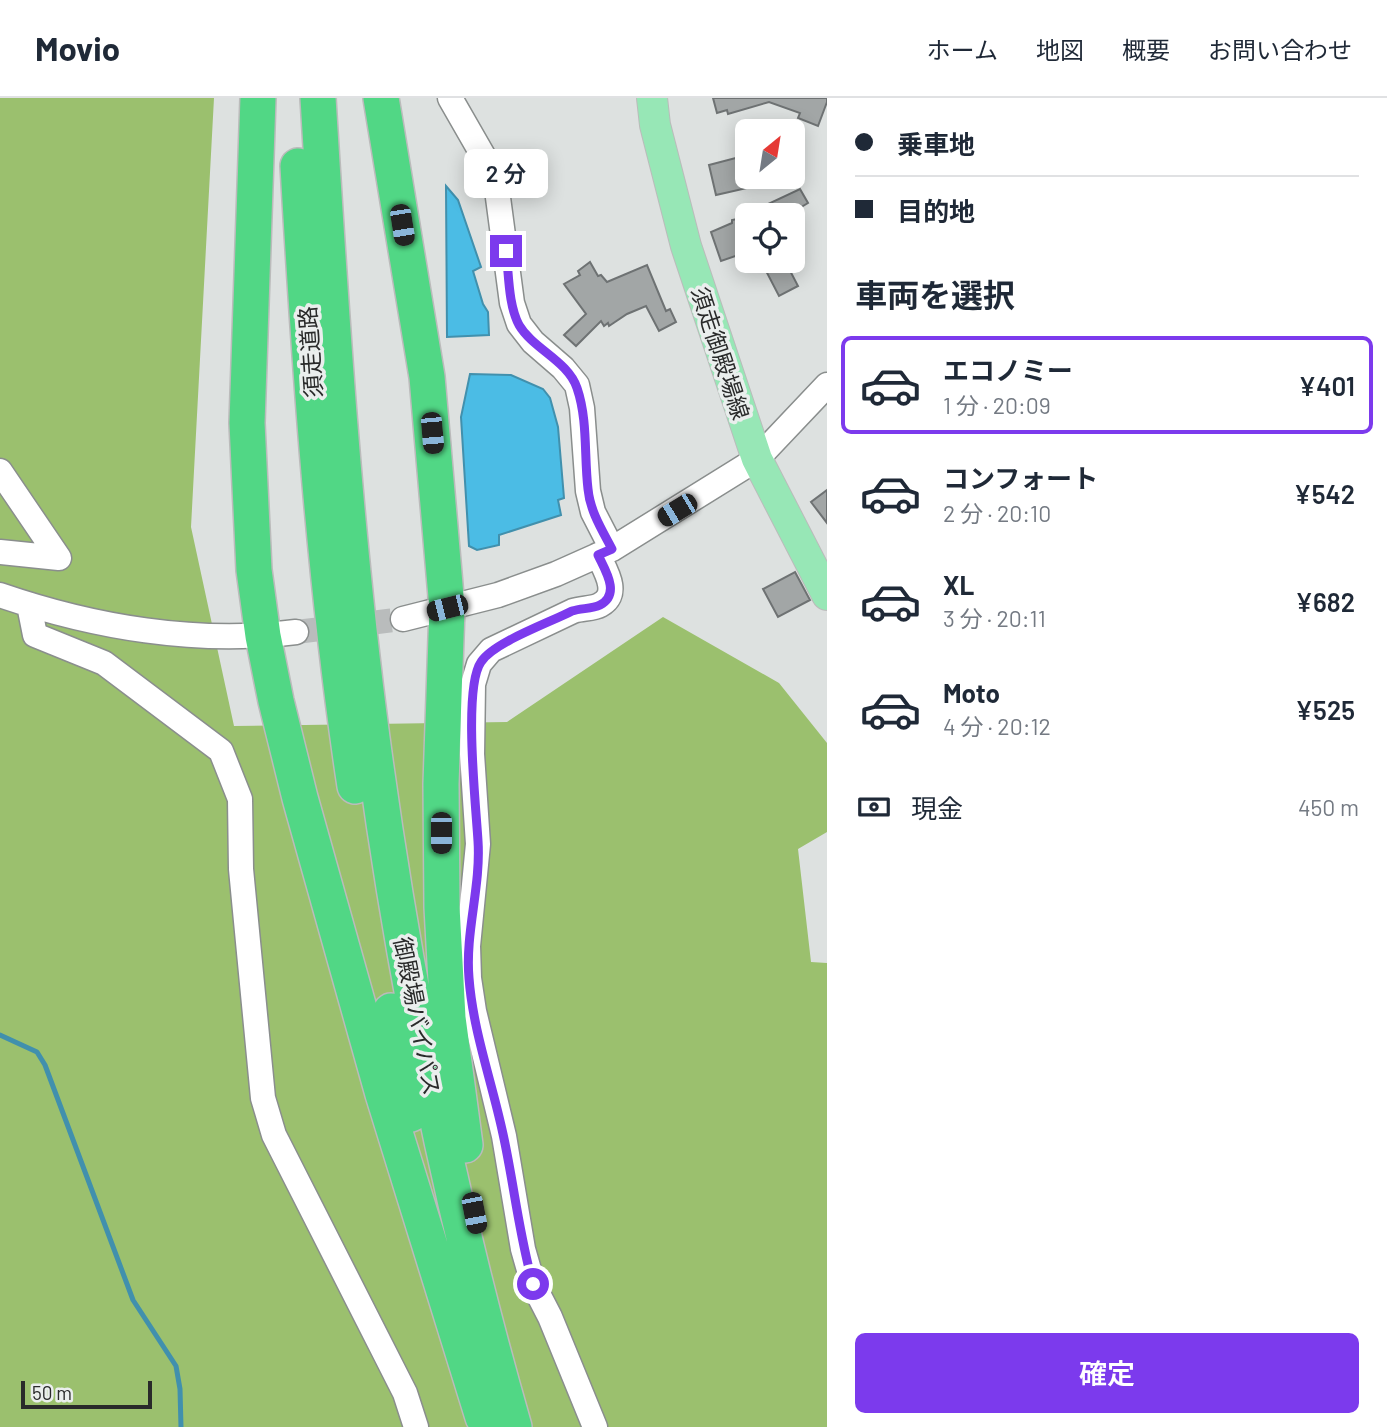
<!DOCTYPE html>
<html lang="ja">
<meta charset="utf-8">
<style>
:root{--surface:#fff;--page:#f2f2f3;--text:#1f2937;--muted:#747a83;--line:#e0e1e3;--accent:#7c3aed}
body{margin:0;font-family:Barlow,"Noto Sans JP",sans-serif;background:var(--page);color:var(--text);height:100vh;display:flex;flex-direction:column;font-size:26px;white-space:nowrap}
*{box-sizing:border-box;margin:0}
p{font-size:23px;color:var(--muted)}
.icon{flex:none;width:38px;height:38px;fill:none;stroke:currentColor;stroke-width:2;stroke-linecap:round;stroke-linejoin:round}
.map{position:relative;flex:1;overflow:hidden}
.panel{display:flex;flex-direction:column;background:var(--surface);width:560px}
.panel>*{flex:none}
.top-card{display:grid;align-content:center;height:154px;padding:0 28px;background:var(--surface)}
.needle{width:46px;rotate:30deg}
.fabs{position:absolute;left:735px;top:21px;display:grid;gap:14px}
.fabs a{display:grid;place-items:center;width:70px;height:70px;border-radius:10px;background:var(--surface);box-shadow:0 4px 18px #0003;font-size:35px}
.scale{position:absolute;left:21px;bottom:18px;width:131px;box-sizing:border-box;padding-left:7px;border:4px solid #292a2a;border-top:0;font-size:19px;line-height:24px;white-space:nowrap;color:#292a2a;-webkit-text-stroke:5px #eaeeed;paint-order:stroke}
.end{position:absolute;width:32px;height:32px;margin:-16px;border:9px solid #7c3aed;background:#fff;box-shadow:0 0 0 4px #fff}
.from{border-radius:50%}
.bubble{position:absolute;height:49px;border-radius:10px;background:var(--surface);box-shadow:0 4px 18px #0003;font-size:23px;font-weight:600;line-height:49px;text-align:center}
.car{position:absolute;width:21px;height:42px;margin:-21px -10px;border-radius:9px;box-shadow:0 0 5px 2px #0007;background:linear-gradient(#222 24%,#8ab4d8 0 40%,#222 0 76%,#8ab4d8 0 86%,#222 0)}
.top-card b{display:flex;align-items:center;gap:24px;height:66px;font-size:26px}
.top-card b+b{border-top:2px solid var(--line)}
.top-card i{width:18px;height:18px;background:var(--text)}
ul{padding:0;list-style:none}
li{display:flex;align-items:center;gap:21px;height:98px;margin:0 14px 10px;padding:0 14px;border:4px solid transparent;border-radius:10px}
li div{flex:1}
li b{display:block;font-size:26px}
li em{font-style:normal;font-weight:600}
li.on{border-color:var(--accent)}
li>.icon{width:63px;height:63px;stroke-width:1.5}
h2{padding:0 28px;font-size:32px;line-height:84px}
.pay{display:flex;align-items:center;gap:18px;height:77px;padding:0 28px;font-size:26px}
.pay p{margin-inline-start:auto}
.button{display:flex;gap:14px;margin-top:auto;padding:14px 28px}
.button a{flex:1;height:80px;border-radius:10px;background:var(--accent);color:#fff;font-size:28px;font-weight:600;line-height:80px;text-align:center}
header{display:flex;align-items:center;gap:42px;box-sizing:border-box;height:98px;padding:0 35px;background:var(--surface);border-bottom:2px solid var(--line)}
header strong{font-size:33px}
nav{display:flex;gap:38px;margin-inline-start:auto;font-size:24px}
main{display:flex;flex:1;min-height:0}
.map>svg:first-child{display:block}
</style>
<header>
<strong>Movio</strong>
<nav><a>ホーム</a><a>地図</a><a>概要</a><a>お問い合わせ</a></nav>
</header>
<main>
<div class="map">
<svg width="827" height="1329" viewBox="0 0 827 1329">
<rect width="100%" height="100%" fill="#dde1e0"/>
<path fill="#9bc06e" d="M 0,0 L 214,0 L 191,429 L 234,628 L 507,624 L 663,519 L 779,585 L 827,645 L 827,734 L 798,751 L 811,864 L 827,865 L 827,1329 L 0,1329 Z"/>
<path fill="#4bbce5" stroke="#4190ad" stroke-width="2" d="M 446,88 L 458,102 L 481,169 L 473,173 L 483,206 L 488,214 L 489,237 L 447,239 Z
M 470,276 L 511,277 L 543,291 L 550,300 L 558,329 L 564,400 L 558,402 L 561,417 L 499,437 L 499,447 L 477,452 L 469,448 L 461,319 Z"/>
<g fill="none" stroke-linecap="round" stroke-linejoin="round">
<path stroke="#4190ad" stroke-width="5" d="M 0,937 L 37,954 L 45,967 L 133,1202 L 176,1268 L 180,1291 L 181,1329"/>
</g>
<path fill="#a2a6a6" stroke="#6e7273" stroke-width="2" d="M 713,0 L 827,0 L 827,4 L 818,28 L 798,20 L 800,15 L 769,4 L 728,16 L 727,12 L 717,15 Z
M 747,57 L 747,90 L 716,97 L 709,67 Z
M 800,91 L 808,105 L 788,117 L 745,117 Z
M 747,119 L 747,154 L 721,163 L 711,134 L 732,125 L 732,122 Z
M 777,163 L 785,163 L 798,188 L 779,198 L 764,169 Z
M 590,164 L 598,178 L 601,177 L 607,184 L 647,167 L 666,213 L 670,211 L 676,224 L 659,233 L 646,208 L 627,216 L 609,228 L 608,225 L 604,228 L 601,223 L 576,248 L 564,237 L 586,216 L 564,186 L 580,177 L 578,173 Z
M 827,392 L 827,425 L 811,404 Z
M 795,474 L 810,502 L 778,519 L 763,491 Z"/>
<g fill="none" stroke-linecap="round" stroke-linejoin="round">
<path stroke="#b9bcbc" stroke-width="24" stroke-dasharray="24 12" stroke-linecap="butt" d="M 296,534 L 403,521"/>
<defs>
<path id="minor" d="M 450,0 L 485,61 L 497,92 L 512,205 L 519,226 L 533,244 L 563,270 L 577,287 L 582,310 L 588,393 L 593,414 L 612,451
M 0,373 L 59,460 L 0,454
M 0,497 C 93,529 197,547 296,534
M 29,507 L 35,537 L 104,565 L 221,653 L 240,701 L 241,771 L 263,1000 L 274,1037 L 405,1295 L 416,1329
M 403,521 L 498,497 L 556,476 L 612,451 L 757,361 L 827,287
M 595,1329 L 550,1219 L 533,1186 L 523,1151 L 504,1038 L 474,913 L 469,880 L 468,848 L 478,746 L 472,656 L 473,586 L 479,566 L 491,552 L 573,513 C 581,510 593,511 600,507 C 621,496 605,472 598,457"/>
<path id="major" d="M 652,0 L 655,27 L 686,148 L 757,361 L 827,497"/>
<path id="highway" d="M 258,0 L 247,325 L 254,472 L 263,538 L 276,603 L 300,700 L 383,996 L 483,1319
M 318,0 C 331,214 344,428 372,640 C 403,873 449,1104 514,1329
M 381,0 L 427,279 L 447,510 L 441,686 L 442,809 L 448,920 L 465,1047
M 298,68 C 310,275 324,483 355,688
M 391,913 L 411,1016"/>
</defs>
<use href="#minor" stroke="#8a8e8d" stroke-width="27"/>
<use href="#major" stroke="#bbb" stroke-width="32"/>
<use href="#highway" stroke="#bbb" stroke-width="38"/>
<use href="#minor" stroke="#fff" stroke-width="24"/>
<use href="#major" stroke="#97e7b6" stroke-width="30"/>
<use href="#highway" stroke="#51d785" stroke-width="35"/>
</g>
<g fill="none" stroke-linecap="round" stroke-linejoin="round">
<path stroke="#7c3aed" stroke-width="9" d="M 506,153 C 509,176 508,206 519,227 C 533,251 568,263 577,290 C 588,322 584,358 588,391 C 590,413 602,432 612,451 L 598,457 C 605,472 621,496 600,507 C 592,511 581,510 572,513 C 549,525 494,544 481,564 C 463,590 476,708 478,743 C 481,789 465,834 469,880 C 473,933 492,984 503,1036 C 514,1086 519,1137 533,1186"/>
</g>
<g text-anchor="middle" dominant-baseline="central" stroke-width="7" stroke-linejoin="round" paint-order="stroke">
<g font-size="23" fill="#292a2a" stroke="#eaeeed">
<text transform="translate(310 254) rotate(-94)">須走道路</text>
<text transform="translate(721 255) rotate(72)">須走御殿場線</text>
<text transform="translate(418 918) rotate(79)">御殿場バイパス</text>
</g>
</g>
</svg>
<div class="fabs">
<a><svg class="needle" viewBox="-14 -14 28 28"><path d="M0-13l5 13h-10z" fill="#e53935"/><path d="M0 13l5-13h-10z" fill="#747a83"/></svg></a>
<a><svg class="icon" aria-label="locate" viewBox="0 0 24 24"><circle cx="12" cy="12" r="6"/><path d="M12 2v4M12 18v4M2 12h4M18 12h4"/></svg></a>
</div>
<div class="scale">50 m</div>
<i class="end from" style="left:533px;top:1186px"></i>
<i class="end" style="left:506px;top:153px"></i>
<div class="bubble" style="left:464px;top:51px;width:84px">2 分</div>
<i class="car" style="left:402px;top:127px;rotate:171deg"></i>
<i class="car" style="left:432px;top:335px;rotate:175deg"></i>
<i class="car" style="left:677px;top:412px;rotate:239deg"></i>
<i class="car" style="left:447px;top:510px;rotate:256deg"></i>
<i class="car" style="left:441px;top:735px;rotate:180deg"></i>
<i class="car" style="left:474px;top:1115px;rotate:169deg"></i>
</div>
<section class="panel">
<div class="top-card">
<b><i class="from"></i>乗車地</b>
<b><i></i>目的地</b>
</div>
<h2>車両を選択</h2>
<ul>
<li class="on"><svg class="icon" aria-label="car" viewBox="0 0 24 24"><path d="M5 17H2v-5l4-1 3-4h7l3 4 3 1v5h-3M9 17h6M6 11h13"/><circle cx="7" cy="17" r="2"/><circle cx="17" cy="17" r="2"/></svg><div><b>エコノミー</b><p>1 分 · 20:09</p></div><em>¥401</em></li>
<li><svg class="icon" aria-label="car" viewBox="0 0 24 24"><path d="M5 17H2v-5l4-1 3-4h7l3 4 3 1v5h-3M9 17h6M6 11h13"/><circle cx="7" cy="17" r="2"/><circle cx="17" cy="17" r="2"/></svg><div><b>コンフォート</b><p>2 分 · 20:10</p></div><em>¥542</em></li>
<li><svg class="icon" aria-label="car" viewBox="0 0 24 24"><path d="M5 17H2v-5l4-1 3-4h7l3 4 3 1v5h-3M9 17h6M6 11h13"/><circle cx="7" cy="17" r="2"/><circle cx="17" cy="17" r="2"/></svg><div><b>XL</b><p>3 分 · 20:11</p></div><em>¥682</em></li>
<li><svg class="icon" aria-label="car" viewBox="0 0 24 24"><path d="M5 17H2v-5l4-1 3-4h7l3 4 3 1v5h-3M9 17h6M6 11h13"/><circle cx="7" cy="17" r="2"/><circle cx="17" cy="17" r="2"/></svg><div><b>Moto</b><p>4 分 · 20:12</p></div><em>¥525</em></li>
</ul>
<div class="pay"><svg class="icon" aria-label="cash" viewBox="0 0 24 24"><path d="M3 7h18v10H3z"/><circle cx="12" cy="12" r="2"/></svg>現金<p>450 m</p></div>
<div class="button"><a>確定</a></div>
</section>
</main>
